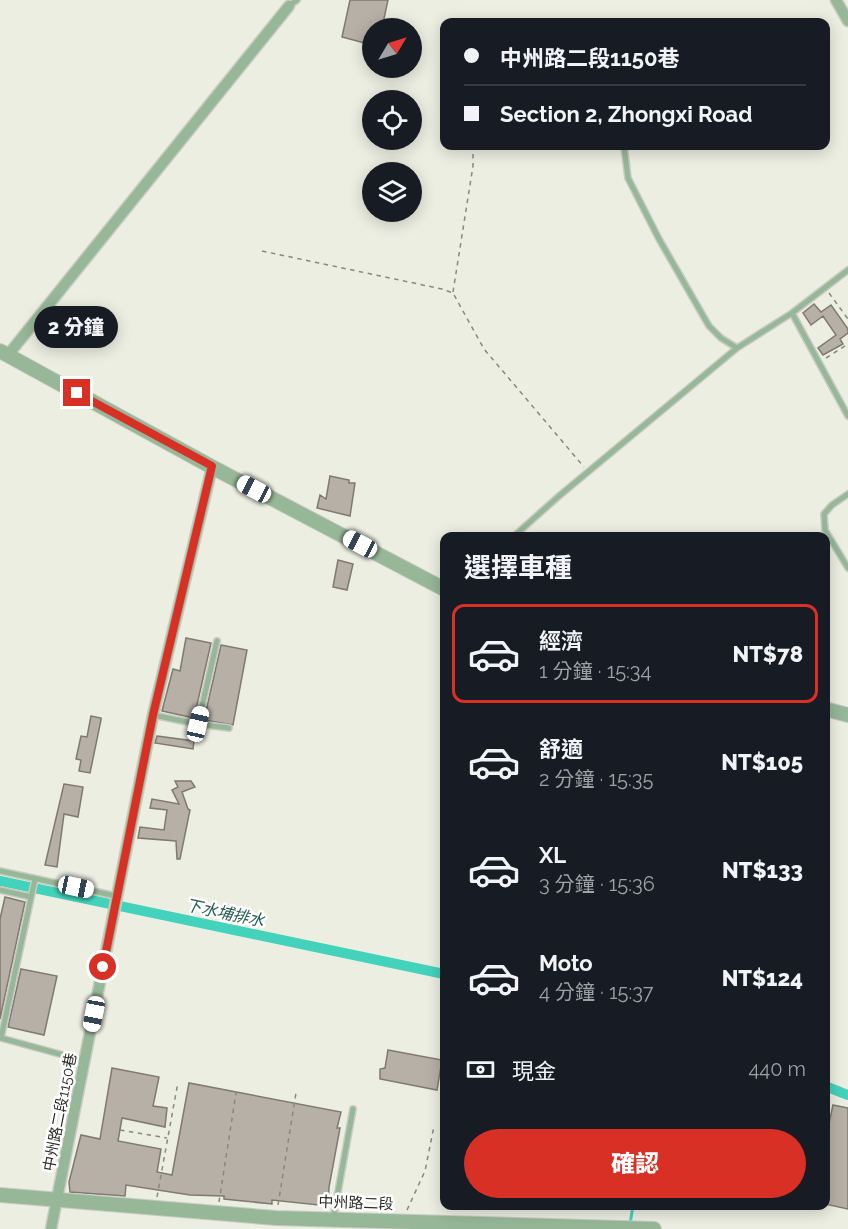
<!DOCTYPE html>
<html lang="zh-TW">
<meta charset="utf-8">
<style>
:root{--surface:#171b24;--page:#242831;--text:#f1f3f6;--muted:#9ea1a6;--line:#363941;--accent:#d93025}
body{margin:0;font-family:Raleway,"Noto Sans TC",sans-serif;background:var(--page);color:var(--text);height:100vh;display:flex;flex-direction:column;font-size:22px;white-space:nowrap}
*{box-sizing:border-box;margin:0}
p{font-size:20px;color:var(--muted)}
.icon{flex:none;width:33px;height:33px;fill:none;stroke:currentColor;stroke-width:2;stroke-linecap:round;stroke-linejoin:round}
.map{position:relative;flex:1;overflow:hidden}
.panel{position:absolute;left:440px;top:532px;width:390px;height:678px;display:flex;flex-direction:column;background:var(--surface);border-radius:12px;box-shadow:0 3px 15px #0003}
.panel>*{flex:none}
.hud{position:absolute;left:440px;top:18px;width:390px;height:132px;border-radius:12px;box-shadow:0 3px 15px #0003;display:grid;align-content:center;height:132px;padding:0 24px;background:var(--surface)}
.needle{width:39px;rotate:52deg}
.buttons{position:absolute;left:362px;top:18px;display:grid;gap:12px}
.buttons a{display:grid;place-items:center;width:60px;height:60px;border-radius:50%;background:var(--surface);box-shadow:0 3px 15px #0003;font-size:30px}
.end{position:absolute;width:27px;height:27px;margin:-14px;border:8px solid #d93025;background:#fff;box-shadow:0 0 0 3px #fff}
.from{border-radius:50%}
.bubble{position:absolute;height:42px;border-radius:21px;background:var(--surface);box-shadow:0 3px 15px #0003;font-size:20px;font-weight:800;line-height:42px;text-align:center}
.car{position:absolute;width:18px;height:36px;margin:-18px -9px;border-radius:8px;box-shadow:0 0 4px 2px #0007;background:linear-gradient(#fff 24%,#345 0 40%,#fff 0 76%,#345 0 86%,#fff 0)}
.hud b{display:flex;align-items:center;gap:21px;height:57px;font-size:22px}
.hud b+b{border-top:2px solid var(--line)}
.hud i{width:15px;height:15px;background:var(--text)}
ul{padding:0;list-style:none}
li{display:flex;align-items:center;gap:18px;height:99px;margin:0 12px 9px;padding:0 12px;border:3px solid transparent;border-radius:12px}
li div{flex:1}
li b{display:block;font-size:22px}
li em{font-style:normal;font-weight:800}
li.selected{border-color:var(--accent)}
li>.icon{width:54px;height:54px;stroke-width:1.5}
h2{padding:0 24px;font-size:27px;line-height:72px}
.pay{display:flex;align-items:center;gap:15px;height:66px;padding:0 24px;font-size:22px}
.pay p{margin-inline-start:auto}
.button{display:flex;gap:12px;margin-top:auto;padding:12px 24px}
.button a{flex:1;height:69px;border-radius:36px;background:var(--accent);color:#fff;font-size:24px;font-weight:800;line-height:69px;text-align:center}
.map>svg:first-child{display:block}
</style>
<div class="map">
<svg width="848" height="1229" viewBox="0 0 848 1229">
<rect width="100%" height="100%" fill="#eceee2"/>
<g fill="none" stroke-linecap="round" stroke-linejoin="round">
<path stroke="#43d2bb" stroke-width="3" d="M 630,1224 L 633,1206"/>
<path stroke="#43d2bb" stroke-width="10" d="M 0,881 L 444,974
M 825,1086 L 848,1095"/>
</g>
<path fill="#b7b0a6" stroke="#7f796f" stroke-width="1.5" d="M 350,0 L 388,0 L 382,28 L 372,28 L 372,45 L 342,37 Z
M 814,304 L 821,312 L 831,305 L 848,329 L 848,333 L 840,339 L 843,344 L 823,355 L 818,348 L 836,335 L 823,316 L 811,325 L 803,313 Z
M 330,476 L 349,480 L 349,483 L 355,483 L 350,516 L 317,508 L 320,495 L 326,499 Z
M 338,560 L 353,564 L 347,590 L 333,587 Z
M 186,638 L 211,643 L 194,718 L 162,711 L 173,669 L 180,671 Z
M 221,645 L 247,650 L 233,725 L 204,720 Z
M 91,716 L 101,718 L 101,720 L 90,773 L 79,771 L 81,760 L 76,759 L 81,736 L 87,737 Z
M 157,736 L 194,741 L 193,749 L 155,743 Z
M 175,781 L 191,781 L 195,787 L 182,792 L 188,809 L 190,810 L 180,859 L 177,859 L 176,841 L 138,838 L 140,827 L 164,830 L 167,810 L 150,808 L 152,799 L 179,804 L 172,790 L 178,787 Z
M 64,784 L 83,787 L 78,817 L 64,814 L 57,867 L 45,865 Z
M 5,897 L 25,902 L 0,1019 L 0,919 Z
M 21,969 L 57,976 L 44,1035 L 8,1027 Z
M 388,1050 L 442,1060 L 437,1090 L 380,1079 L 380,1069 L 385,1068 Z
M 112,1068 L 159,1077 L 153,1106 L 167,1108 L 165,1127 L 122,1118 L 118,1141 L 161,1149 L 157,1172 L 172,1175 L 189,1083 L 341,1112 L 337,1128 L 340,1128 L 329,1187 L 328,1206 L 272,1200 L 272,1204 L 224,1199 L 224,1196 L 190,1195 L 126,1185 L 125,1196 L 70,1192 L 69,1182 L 81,1135 L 100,1139 Z
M 833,1105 L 848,1108 L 848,1209 L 825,1204 L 825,1142 Z"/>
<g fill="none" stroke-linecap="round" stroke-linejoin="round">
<defs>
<path id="service" d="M 289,6 L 297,0
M 624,146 L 628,178 L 659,239 L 709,326 L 721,338 L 737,348
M 848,270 L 792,313 L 848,416
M 848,494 L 832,505 L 824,514 L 825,530 L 848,568
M 513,537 L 559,496 L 737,348 L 792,313
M 153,715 L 198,724 L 217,641
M 198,724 L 229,728
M 0,871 L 116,896
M 35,879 L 1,1038 L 85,1061
M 0,890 L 31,897
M 333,1219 L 353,1109"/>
<path id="minor" d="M 836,0 L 848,21
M 8,355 L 289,6
M 51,1229 L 153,715 L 212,467"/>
<path id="tertiary" d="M 0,351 L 212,467 L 444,589
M 825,709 L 848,715
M 0,1195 L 276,1218 L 654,1229"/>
</defs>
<use href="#service" stroke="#c9cbc0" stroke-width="8"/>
<use href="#minor" stroke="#c9cbc0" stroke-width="13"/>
<use href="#tertiary" stroke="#c9cbc0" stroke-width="16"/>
<path stroke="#878880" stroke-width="1.5" stroke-dasharray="4.5 4.5" stroke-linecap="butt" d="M 262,251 L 442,289 L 453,293 L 484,349 L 584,467
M 453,292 L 473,166 L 473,146
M 829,293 L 848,319
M 826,358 L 848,344
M 120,1130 L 167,1138
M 157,1197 L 178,1082
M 219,1202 L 236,1093
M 278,1205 L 296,1093
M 407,1210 L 425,1171 L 434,1126"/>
<use href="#service" stroke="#96b798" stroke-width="5"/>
<use href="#minor" stroke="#96b798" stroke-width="10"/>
<use href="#tertiary" stroke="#96b798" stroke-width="14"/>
</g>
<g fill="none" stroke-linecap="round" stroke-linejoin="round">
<path stroke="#d93025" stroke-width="8" d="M 77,393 L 212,466 L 153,715 L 103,967"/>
</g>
<g text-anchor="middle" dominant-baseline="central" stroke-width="5" stroke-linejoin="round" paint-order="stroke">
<g font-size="15" fill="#2b2c27" stroke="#fff">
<text transform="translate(60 1112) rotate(-79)">中州路二段1150巷</text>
<text transform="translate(356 1203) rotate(2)">中州路二段</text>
</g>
<g font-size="16" font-style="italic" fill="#265e55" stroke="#fff">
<text transform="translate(225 913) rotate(12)">下水埔排水</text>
</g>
</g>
</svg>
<div class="buttons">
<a><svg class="needle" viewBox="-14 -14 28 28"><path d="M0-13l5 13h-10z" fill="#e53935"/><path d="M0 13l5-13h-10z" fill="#9ea1a6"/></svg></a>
<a><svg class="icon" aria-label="locate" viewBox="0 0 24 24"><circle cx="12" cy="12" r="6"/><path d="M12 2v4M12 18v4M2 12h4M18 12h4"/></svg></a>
<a><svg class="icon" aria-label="layers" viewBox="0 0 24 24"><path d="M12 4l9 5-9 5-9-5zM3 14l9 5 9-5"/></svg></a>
</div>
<i class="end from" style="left:103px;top:967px"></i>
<i class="end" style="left:77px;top:393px"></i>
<div class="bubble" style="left:34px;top:306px;width:84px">2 分鐘</div>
<i class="car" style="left:254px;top:489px;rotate:298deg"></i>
<i class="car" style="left:360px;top:544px;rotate:298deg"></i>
<i class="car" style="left:198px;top:724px;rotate:13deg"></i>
<i class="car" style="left:76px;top:887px;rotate:102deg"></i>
<i class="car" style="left:94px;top:1014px;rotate:191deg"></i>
<div class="hud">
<b><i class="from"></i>中州路二段1150巷</b>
<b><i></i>Section 2, Zhongxi Road</b>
</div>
<section class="panel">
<h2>選擇車種</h2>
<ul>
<li class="selected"><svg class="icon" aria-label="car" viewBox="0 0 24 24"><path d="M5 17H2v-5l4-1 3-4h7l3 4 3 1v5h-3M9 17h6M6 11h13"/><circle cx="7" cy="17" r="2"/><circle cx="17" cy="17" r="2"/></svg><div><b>經濟</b><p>1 分鐘 · 15:34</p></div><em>NT$78</em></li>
<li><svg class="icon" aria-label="car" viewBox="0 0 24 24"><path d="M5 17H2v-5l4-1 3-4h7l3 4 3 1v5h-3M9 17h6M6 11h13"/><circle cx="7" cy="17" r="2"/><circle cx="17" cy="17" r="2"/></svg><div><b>舒適</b><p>2 分鐘 · 15:35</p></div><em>NT$105</em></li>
<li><svg class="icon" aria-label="car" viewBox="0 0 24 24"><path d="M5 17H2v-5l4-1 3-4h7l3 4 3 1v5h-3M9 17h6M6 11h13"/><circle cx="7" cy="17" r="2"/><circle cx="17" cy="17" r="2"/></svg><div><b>XL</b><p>3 分鐘 · 15:36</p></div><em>NT$133</em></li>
<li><svg class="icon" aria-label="car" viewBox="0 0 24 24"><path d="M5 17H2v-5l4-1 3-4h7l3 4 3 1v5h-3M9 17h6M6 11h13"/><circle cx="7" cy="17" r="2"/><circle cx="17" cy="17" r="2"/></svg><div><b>Moto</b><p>4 分鐘 · 15:37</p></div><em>NT$124</em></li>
</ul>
<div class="pay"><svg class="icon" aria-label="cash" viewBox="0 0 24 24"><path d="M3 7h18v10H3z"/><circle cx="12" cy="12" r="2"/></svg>現金<p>440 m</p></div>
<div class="button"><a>確認</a></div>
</section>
</div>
